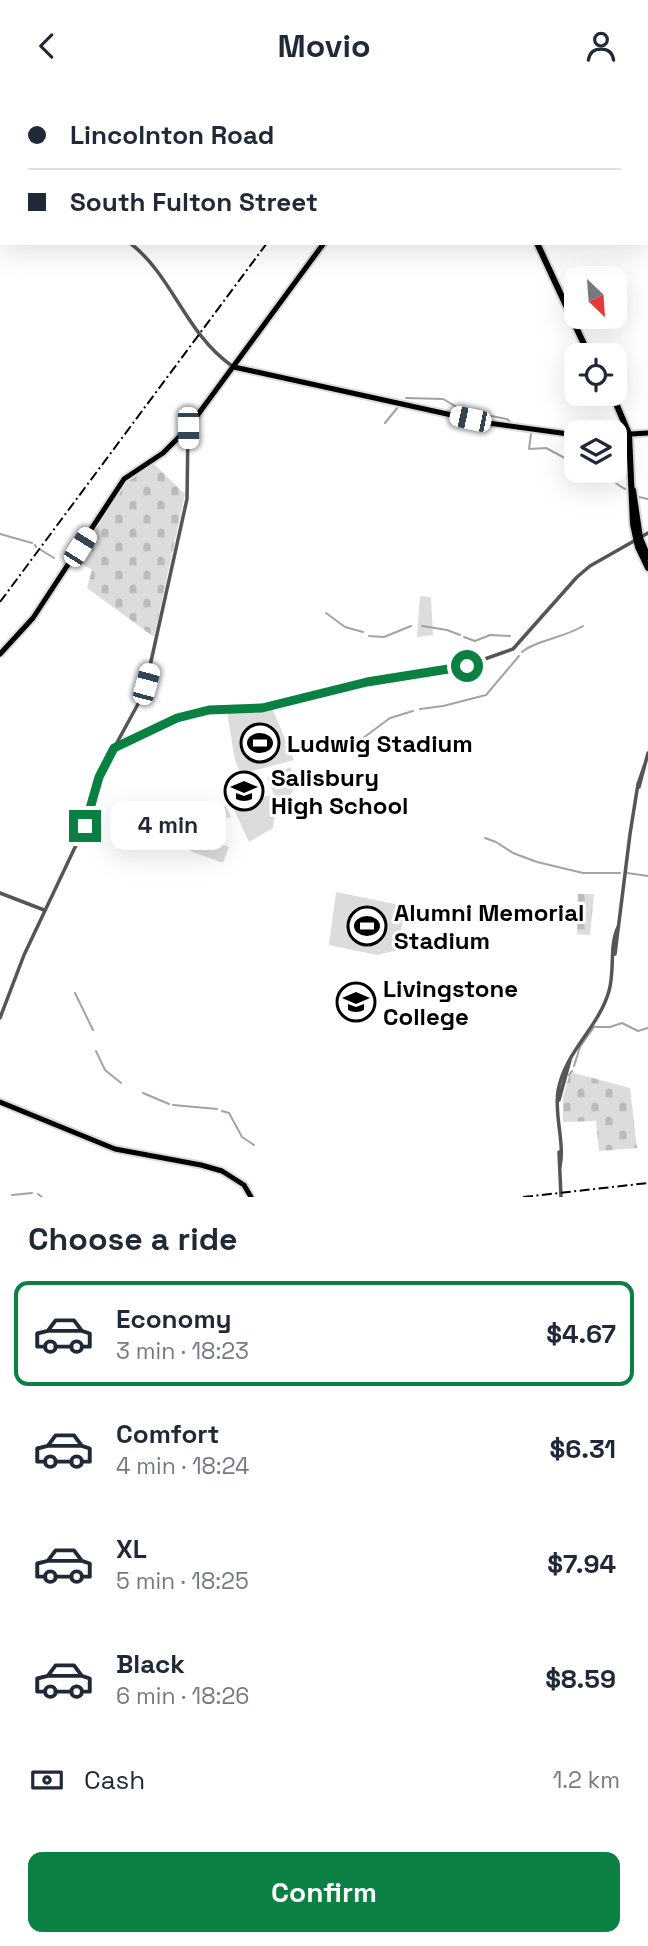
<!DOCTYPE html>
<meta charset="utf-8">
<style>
:root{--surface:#fff;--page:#f6f6f7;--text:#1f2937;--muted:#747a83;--line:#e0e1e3;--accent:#0b8043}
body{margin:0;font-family:"Space Grotesk",sans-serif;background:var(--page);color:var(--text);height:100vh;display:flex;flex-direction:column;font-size:26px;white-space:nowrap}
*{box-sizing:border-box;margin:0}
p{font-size:23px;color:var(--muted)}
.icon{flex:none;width:38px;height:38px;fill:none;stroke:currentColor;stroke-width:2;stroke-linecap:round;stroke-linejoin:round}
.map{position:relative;height:1106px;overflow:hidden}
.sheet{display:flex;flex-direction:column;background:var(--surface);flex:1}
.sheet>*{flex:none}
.top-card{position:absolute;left:0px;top:0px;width:649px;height:154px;box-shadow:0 7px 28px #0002;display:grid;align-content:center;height:154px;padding:0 28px;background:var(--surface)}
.needle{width:46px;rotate:155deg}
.buttons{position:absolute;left:564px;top:175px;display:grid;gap:14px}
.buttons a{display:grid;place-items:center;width:63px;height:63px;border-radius:14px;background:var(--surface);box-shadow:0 7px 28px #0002;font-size:35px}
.end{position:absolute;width:32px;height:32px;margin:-16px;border:9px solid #0b8043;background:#fff;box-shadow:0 0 0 4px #fff}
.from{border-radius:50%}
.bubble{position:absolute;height:49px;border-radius:14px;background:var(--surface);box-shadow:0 7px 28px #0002;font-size:23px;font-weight:700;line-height:49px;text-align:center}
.car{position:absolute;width:21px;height:42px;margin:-21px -10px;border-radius:9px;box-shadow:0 0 5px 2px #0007;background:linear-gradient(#fff 24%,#345 0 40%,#fff 0 76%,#345 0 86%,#fff 0)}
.top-card b{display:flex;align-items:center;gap:24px;height:66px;font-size:26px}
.top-card b+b{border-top:2px solid var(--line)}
.top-card i{width:18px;height:18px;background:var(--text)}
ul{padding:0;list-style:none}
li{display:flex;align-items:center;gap:21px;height:105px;margin:0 14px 10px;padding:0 14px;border:4px solid transparent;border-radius:14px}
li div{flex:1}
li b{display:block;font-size:26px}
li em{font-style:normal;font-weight:700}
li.on{border-color:var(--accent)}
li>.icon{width:63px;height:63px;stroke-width:1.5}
h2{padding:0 28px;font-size:32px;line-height:84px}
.pay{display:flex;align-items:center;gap:18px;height:77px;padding:0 28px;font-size:26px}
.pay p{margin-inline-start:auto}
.cta{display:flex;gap:14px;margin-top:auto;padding:14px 28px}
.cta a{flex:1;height:80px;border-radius:14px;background:var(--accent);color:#fff;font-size:28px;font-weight:700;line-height:80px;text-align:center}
header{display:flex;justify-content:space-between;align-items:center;height:91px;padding:0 28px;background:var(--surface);font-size:32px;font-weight:700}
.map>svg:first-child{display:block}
</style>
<header><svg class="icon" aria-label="back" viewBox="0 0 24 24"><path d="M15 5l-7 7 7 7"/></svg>Movio<svg class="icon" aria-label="person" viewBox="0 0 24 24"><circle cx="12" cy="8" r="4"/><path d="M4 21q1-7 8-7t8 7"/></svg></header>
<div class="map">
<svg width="648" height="1106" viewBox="0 0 648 1106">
<defs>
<pattern id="cemetery-stones" width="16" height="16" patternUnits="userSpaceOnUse" patternTransform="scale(1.75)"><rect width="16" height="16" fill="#dcdcdc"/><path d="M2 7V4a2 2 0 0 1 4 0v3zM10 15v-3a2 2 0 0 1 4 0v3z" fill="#bbb"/></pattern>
</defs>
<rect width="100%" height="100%" fill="#fff"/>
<path fill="url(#cemetery-stones)" d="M 153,372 L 185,403 L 154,546 L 87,497 L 92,479 L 75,468 L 126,390 Z
M 578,803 L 594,803 L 590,844 L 577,843 Z
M 570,981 L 630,997 L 637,1057 L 599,1060 L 596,1030 L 563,1031 L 563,1006 Z"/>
<path fill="#dcdcdc" d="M 420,505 L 431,506 L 433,544 L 417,546 Z
M 272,617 L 294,669 L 241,683 L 235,669 L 227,621 L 249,621 Z
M 290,676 C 300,693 294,704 278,713 L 267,687 Z
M 272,704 L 276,717 L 273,737 L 249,751 L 231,712 Z
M 226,715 L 231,726 L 196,736 L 191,724 Z
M 195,744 L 229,756 L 223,772 L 190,760 Z
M 336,801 L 405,815 L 398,859 L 377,864 L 329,854 Z"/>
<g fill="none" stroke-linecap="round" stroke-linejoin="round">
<path stroke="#a3a3a3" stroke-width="2" d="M 172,0 L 173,2
M 625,0 L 626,2
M 39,2 L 42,0
M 0,30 L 2,29
M 648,39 L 648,40
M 406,307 L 443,308 L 460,318 L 488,324
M 491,325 L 507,328 L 512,333
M 385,332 L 398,316
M 531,343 L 529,358 L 546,357 L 576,373
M 600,380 C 610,386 615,393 625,398
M 639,406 L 648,408
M 0,443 L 32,452
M 35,454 L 36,456
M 41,459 L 54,467
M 326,522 L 345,536 L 363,541
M 422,535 L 447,539 L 460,544
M 369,545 L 384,546 L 411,535
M 464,546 L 475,550 L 490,544 L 510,545
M 522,561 C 534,550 566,546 583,535
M 420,618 L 443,615 L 486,604 L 519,565
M 351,656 L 390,627 L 413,620
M 485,747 L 496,751 L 513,762 L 537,771 L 583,782 L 620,782
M 627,782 L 648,785
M 75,902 L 93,939
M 96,960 L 105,979 L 121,992
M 574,975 L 580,956 L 594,936 L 610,936 L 622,932 L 638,940 L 648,937
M 569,984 L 572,980
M 143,1002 L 169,1013
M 173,1014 L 217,1018
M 222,1020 L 229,1022 L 242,1046 L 254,1054
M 38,1103 L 42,1106
M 12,1104 L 32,1102"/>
<defs>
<path id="major" d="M 402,2 L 403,0
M 407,2 L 407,0
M 234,276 L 488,332 L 576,344
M 614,344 L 648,342
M 178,348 L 184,348 L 188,352
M 0,563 L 33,527 L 124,388 L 163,362 L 188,337 L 324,152
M 0,1011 L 115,1058 L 201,1074 L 222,1080 L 244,1094 L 251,1106"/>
<path id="highway" d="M 414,0 L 416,2
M 537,152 L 589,264
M 612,303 L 629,343 L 633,433 L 638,456 L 648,477
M 633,399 L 640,447 L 648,466"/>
</defs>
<use href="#major" stroke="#dbdbdb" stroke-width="9"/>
<use href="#highway" stroke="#dbdbdb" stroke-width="10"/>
<path stroke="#555" stroke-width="3.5" d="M 606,0 L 607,2
M 226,2 L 227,0
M 0,64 L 2,65
M 648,83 L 648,84
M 130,152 C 173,185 185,242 232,275
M 116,657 L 157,635 L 199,620 L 272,614 L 367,591 L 459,577 L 513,558 L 577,486 L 590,475 L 648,442
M 639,696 L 648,662
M 0,802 L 44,819
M 615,863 L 630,743 L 638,693 L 646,670
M 0,927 L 24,864 L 86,733 L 101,681 L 144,602 L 187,408 L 188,337
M 559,1009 L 570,969
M 559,1061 L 561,1106
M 560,1076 C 565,1051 554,1025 558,1000 C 565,960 598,938 609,900 C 615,879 609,855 618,836"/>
<use href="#major" stroke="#000" stroke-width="5"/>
<use href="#highway" stroke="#000" stroke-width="6"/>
<path stroke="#000" stroke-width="2" stroke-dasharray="10 3.5 2 3.5" stroke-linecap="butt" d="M 356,2 L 357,0
M 0,511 L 267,152
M 523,1106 L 648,1092"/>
</g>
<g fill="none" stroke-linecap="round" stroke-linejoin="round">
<path stroke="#0b8043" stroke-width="9" d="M 85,735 L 99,686 L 114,657 L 177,627 L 209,619 L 262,617 L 367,591 L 467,575"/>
</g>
<defs>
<symbol id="stadium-ring" viewBox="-11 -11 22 22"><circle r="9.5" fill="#fff" stroke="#000" stroke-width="1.5"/><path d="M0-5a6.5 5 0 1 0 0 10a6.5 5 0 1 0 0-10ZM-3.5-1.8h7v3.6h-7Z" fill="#000"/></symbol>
<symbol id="school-ring" viewBox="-11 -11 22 22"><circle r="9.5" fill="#fff" stroke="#000" stroke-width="1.5"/><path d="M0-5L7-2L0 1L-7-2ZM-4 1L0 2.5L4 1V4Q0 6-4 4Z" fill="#000"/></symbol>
<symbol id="university-ring" viewBox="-11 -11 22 22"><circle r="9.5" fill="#fff" stroke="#000" stroke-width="1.5"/><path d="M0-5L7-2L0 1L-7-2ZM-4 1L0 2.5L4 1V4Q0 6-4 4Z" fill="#000"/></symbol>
</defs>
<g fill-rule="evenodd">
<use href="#stadium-ring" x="238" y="630" width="44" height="44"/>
<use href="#school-ring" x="222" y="678" width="44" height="44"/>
<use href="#stadium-ring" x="345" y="813" width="44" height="44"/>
<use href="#university-ring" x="334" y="889" width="44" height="44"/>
</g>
<g text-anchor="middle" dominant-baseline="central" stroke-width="6" stroke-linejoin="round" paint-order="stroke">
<g font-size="24" font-weight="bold" fill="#000" stroke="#fff" text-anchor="start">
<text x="287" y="652">Ludwig Stadium</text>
<text x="271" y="686">Salisbury<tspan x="271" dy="28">High School</tspan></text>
<text x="394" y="821">Alumni Memorial<tspan x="394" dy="28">Stadium</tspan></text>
<text x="383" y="897">Livingstone<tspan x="383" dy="28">College</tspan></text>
</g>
</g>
</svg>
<div class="buttons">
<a><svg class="needle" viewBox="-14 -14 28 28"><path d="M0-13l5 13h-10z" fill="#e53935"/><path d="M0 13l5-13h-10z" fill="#747a83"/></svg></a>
<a><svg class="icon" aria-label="locate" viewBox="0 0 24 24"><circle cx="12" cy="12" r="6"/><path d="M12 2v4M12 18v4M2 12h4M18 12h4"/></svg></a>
<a><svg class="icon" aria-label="layers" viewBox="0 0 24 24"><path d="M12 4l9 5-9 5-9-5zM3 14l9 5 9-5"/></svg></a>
</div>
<i class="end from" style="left:467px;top:575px"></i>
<i class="end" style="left:85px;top:735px"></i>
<div class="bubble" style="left:110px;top:710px;width:116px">4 min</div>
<i class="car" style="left:470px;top:328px;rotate:282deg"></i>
<i class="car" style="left:188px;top:337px;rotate:179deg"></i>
<i class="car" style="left:80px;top:456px;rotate:32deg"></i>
<i class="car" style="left:146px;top:593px;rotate:15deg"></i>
<div class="top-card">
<b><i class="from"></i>Lincolnton Road</b>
<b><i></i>South Fulton Street</b>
</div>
</div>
<section class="sheet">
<h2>Choose a ride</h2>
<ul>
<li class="on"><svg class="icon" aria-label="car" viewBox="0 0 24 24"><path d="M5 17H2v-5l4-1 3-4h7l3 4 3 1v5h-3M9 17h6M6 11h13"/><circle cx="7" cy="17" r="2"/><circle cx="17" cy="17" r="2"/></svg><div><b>Economy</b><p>3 min · 18:23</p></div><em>$4.67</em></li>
<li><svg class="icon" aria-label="car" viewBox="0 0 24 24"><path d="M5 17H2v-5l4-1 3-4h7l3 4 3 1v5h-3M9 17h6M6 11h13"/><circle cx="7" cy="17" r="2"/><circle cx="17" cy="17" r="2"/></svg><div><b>Comfort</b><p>4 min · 18:24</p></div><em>$6.31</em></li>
<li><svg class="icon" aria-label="car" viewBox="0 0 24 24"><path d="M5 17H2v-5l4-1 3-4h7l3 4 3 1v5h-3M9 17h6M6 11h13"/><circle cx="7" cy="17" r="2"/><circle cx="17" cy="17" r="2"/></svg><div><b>XL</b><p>5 min · 18:25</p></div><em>$7.94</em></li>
<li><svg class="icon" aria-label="car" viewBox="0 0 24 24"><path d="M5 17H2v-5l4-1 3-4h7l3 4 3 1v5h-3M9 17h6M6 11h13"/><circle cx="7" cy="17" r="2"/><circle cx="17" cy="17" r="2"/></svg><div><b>Black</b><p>6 min · 18:26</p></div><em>$8.59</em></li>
</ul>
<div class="pay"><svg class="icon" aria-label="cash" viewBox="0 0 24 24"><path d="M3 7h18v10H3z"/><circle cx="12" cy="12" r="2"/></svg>Cash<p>1.2 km</p></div>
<div class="cta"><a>Confirm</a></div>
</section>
